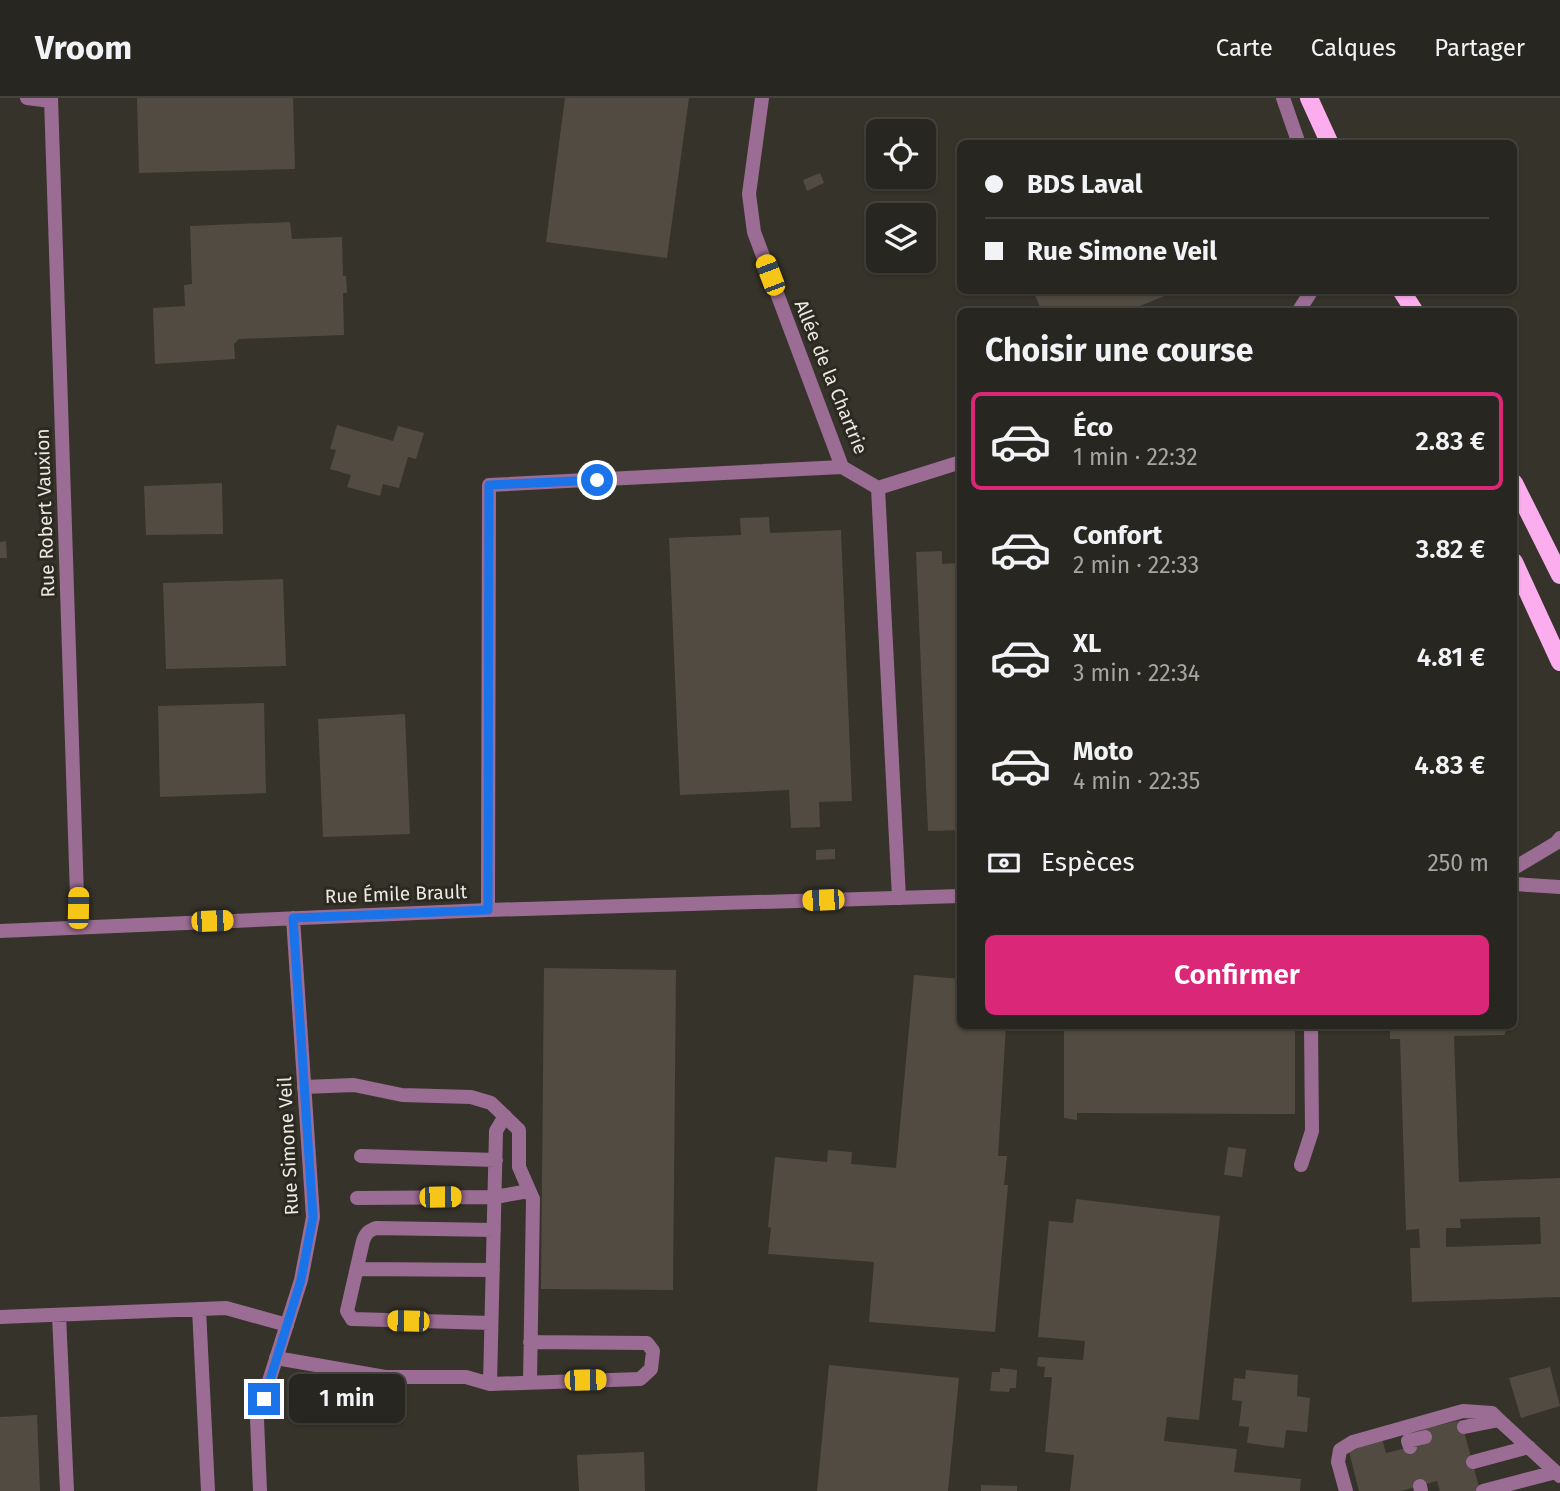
<!DOCTYPE html>
<html lang="fr">
<meta charset="utf-8">
<style>
:root{--surface:#282620;--page:#302e29;--text:#f1f3f6;--muted:#a5a5a5;--line:#44433e;--accent:#db2777}
body{margin:0;font-family:"Fira Sans",sans-serif;background:var(--page);color:var(--text);height:100vh;display:flex;flex-direction:column;font-size:26px;white-space:nowrap}
*{box-sizing:border-box;margin:0}
p{font-size:23px;color:var(--muted)}
.icon{flex:none;width:38px;height:38px;fill:none;stroke:currentColor;stroke-width:2;stroke-linecap:round;stroke-linejoin:round}
.map{position:relative;flex:1;overflow:hidden}
.details{position:absolute;left:957px;top:210px;width:560px;height:721px;display:flex;flex-direction:column;background:var(--surface);border-radius:10px;box-shadow:0 2px 5px #0004,0 0 0 2px var(--line)}
.details>*{flex:none}
.top-card{position:absolute;left:957px;top:42px;width:560px;height:154px;border-radius:10px;box-shadow:0 2px 5px #0004,0 0 0 2px var(--line);display:grid;align-content:center;height:154px;padding:0 28px;background:var(--surface)}
.tools{position:absolute;left:866px;top:21px;display:grid;gap:14px}
.tools a{display:grid;place-items:center;width:70px;height:70px;border-radius:10px;background:var(--surface);box-shadow:0 2px 5px #0004,0 0 0 2px var(--line);font-size:35px}
.end{position:absolute;width:32px;height:32px;margin:-16px;border:9px solid #1a73e8;background:#fff;box-shadow:0 0 0 4px #fff}
.from{border-radius:50%}
.bubble{position:absolute;height:49px;border-radius:10px;background:var(--surface);box-shadow:0 2px 5px #0004,0 0 0 2px var(--line);font-size:23px;font-weight:600;line-height:49px;text-align:center}
.car{position:absolute;width:21px;height:42px;margin:-21px -10px;border-radius:9px;box-shadow:0 0 5px 2px #0007;background:linear-gradient(#f5c518 24%,#345 0 40%,#f5c518 0 76%,#345 0 86%,#f5c518 0)}
.top-card b{display:flex;align-items:center;gap:24px;height:66px;font-size:26px}
.top-card b+b{border-top:2px solid var(--line)}
.top-card i{width:18px;height:18px;background:var(--text)}
ul{padding:0;list-style:none}
li{display:flex;align-items:center;gap:21px;height:98px;margin:0 14px 10px;padding:0 14px;border:4px solid transparent;border-radius:10px}
li div{flex:1}
li b{display:block;font-size:26px}
li em{font-style:normal;font-weight:600}
li.selected{border-color:var(--accent)}
li>.icon{width:63px;height:63px;stroke-width:1.5}
h2{padding:0 28px;font-size:32px;line-height:84px}
.pay{display:flex;align-items:center;gap:18px;height:77px;padding:0 28px;font-size:26px}
.pay p{margin-inline-start:auto}
.primary-button{display:flex;gap:14px;margin-top:auto;padding:14px 28px}
.primary-button a{flex:1;height:80px;border-radius:10px;background:var(--accent);color:#fff;font-size:28px;font-weight:600;line-height:80px;text-align:center}
header{display:flex;align-items:center;gap:42px;box-sizing:border-box;height:98px;padding:0 35px;background:var(--surface);border-bottom:2px solid var(--line)}
header strong{font-size:33px}
nav{display:flex;gap:38px;margin-inline-start:auto;font-size:24px}
.map>svg:first-child{display:block}
</style>
<header>
<strong>Vroom</strong>
<nav><a>Carte</a><a>Calques</a><a>Partager</a></nav>
</header>
<div class="map">
<svg width="1560" height="1393" viewBox="0 0 1560 1393">
<rect width="100%" height="100%" fill="#36332a"/>
<path fill="#524b42" fill-rule="evenodd" d="M 137,0 L 293,0 L 295,71 L 139,75 Z
M 565,0 L 689,0 L 667,160 L 546,144 Z
M 820,75 L 824,85 L 807,93 L 803,82 Z
M 290,124 L 292,141 L 342,139 L 343,178 L 346,178 L 347,195 L 343,195 L 344,237 L 239,241 L 234,246 L 235,261 L 155,266 L 153,210 L 185,208 L 184,187 L 192,186 L 190,128 Z
M 1046,193 L 1177,193 L 1140,208 L 1143,214 L 1042,214 L 1035,197 Z
M 337,327 L 393,343 L 398,328 L 424,335 L 416,361 L 408,359 L 399,390 L 383,386 L 380,398 L 347,389 L 351,377 L 330,371 L 336,352 L 330,351 Z
M 222,385 L 223,436 L 146,437 L 144,388 Z
M 769,419 L 770,435 L 841,432 L 852,703 L 819,704 L 820,729 L 791,730 L 789,692 L 680,697 L 669,440 L 741,437 L 740,420 Z
M 6,443 L 7,460 L 0,460 L 0,444 Z
M 942,453 L 942,466 L 961,465 L 961,732 L 928,733 L 916,454 Z
M 283,481 L 286,568 L 166,571 L 163,485 Z
M 264,605 L 266,695 L 160,699 L 158,608 Z
M 405,616 L 410,736 L 323,739 L 318,621 Z
M 835,751 L 835,761 L 816,762 L 816,752 Z
M 544,870 L 676,872 L 673,1192 L 541,1191 Z
M 914,877 L 961,881 L 961,928 L 1006,928 L 998,1058 L 1007,1058 L 1004,1087 L 1008,1087 L 995,1234 L 869,1224 L 874,1164 L 768,1156 L 771,1130 L 768,1129 L 775,1059 L 827,1064 L 828,1052 L 852,1054 L 851,1066 L 896,1070 Z
M 1064,928 L 1295,928 L 1295,1016 L 1077,1015 L 1077,1022 L 1064,1020 Z
M 1390,928 L 1496,928 L 1506,933 L 1504,937 L 1454,938 L 1459,1084 L 1560,1080 L 1560,1199 L 1412,1204 L 1410,1150 L 1420,1150 L 1419,1131 L 1406,1132 L 1400,941 L 1390,941 ZM 1540,1119 L 1541,1146 L 1446,1149 L 1446,1130 L 1461,1130 L 1460,1121 Z
M 1228,1049 L 1246,1051 L 1242,1079 L 1224,1077 Z
M 1076,1101 L 1220,1118 L 1199,1322 L 1167,1319 L 1164,1343 L 1237,1351 L 1234,1374 L 1301,1381 L 1300,1393 L 1070,1393 L 1074,1357 L 1045,1354 L 1052,1279 L 1044,1279 L 1045,1269 L 1037,1268 L 1038,1259 L 1083,1262 L 1085,1243 L 1038,1239 L 1049,1123 L 1073,1125 Z
M 829,1267 L 959,1280 L 948,1393 L 817,1393 Z
M 1550,1269 L 1560,1308 L 1521,1320 L 1509,1280 Z
M 1000,1270 L 1017,1272 L 1016,1290 L 1010,1290 L 1009,1294 L 990,1293 L 992,1274 L 1000,1274 Z
M 1246,1272 L 1298,1277 L 1297,1298 L 1310,1300 L 1307,1334 L 1286,1332 L 1284,1350 L 1247,1345 L 1249,1329 L 1239,1328 L 1242,1303 L 1232,1302 L 1234,1280 L 1245,1281 Z
M 37,1317 L 40,1393 L 0,1393 L 0,1319 Z
M 1461,1322 L 1480,1393 L 1440,1393 L 1437,1383 L 1401,1393 L 1359,1393 L 1348,1350 L 1382,1341 L 1386,1355 L 1427,1345 L 1423,1331 Z
M 644,1354 L 645,1393 L 579,1393 L 577,1357 Z
M 981,1387 L 1017,1388 L 1017,1393 L 981,1393 Z"/>
<g fill="none" stroke-linecap="round" stroke-linejoin="round">
<path stroke="#9c6d94" stroke-width="14" d="M 27,0 L 51,3
M 762,0 L 749,96 L 754,134 L 842,369 L 878,390 L 961,364
M 1283,0 L 1299,46
M 1298,214 L 1312,192
M 878,390 L 899,800
M 488,812 L 489,387 L 842,369
M 304,989 L 354,987 L 402,997 L 471,999 L 491,1005 L 519,1032 L 519,1069 L 533,1101 L 530,1283
M 361,1058 L 496,1062
M 1301,1067 L 1312,1033 L 1311,928
M 357,1100 L 495,1099 L 529,1093
M 357,1171 L 493,1172
M 199,1211 L 208,1393
M 59,1217 L 67,1393
M 0,1219 L 226,1210 L 287,1227
M 491,1225 L 352,1221 L 347,1213 L 363,1143 C 366,1135 368,1133 376,1130 L 494,1132
M 276,1260 L 385,1279 L 466,1279 L 490,1286 L 640,1281 L 651,1271 L 653,1253 L 647,1245 L 530,1244
M 490,1286 L 496,1033 L 505,1018
M 1464,1329 L 1499,1322 L 1560,1378
M 1410,1349 L 1408,1343 L 1425,1339
M 1473,1364 L 1529,1349
M 1420,1388 L 1421,1393
M 1346,1393 L 1338,1364 L 1340,1352 L 1353,1344 L 1463,1313 L 1492,1315 L 1499,1322
M 1483,1393 L 1556,1374"/>
<path stroke="#9c6d94" stroke-width="14" d="M 51,0 L 78,829
M 1514,770 L 1556,745 L 1560,740
M 1514,786 L 1560,789
M 0,833 L 488,812 L 961,798
M 260,1393 L 257,1321 L 301,1182 L 313,1119 L 293,820"/>
<path stroke="#fbaded" stroke-width="18" d="M 1309,0 L 1330,46
M 1401,192 L 1415,214
M 1514,385 L 1560,477
M 1514,464 L 1560,564"/>
</g>
<g fill="none" stroke-linecap="round" stroke-linejoin="round">
<path stroke="#1a73e8" stroke-width="9" d="M 264,1301 L 301,1182 L 313,1119 L 293,820 L 488,812 L 489,387 L 597,382"/>
</g>
<g text-anchor="middle" dominant-baseline="central" stroke-width="6" stroke-linejoin="round" paint-order="stroke">
<g font-size="19" fill="#eae9e2" stroke="#2c2920">
<text transform="translate(831 279) rotate(68)">Allée de la Chartrie</text>
<text transform="translate(45 415) rotate(-92)">Rue Robert Vauxion</text>
<text transform="translate(396 796) rotate(-2)">Rue Émile Brault</text>
<text transform="translate(288 1048) rotate(-93)">Rue Simone Veil</text>
</g>
</g>
</svg>
<div class="tools">
<a><svg class="icon" aria-label="locate" viewBox="0 0 24 24"><circle cx="12" cy="12" r="6"/><path d="M12 2v4M12 18v4M2 12h4M18 12h4"/></svg></a>
<a><svg class="icon" aria-label="layers" viewBox="0 0 24 24"><path d="M12 4l9 5-9 5-9-5zM3 14l9 5 9-5"/></svg></a>
</div>
<i class="end from" style="left:597px;top:382px"></i>
<i class="end" style="left:264px;top:1301px"></i>
<div class="bubble" style="left:289px;top:1276px;width:116px">1 min</div>
<i class="car" style="left:770px;top:177px;rotate:339deg"></i>
<i class="car" style="left:823px;top:802px;rotate:268deg"></i>
<i class="car" style="left:78px;top:810px;rotate:1deg"></i>
<i class="car" style="left:212px;top:823px;rotate:88deg"></i>
<i class="car" style="left:440px;top:1099px;rotate:89deg"></i>
<i class="car" style="left:408px;top:1223px;rotate:271deg"></i>
<i class="car" style="left:585px;top:1282px;rotate:89deg"></i>
<div class="top-card">
<b><i class="from"></i>BDS Laval</b>
<b><i></i>Rue Simone Veil</b>
</div>
<section class="details">
<h2>Choisir une course</h2>
<ul>
<li class="selected"><svg class="icon" aria-label="car" viewBox="0 0 24 24"><path d="M5 17H2v-5l4-1 3-4h7l3 4 3 1v5h-3M9 17h6M6 11h13"/><circle cx="7" cy="17" r="2"/><circle cx="17" cy="17" r="2"/></svg><div><b>Éco</b><p>1 min · 22:32</p></div><em>2.83 €</em></li>
<li><svg class="icon" aria-label="car" viewBox="0 0 24 24"><path d="M5 17H2v-5l4-1 3-4h7l3 4 3 1v5h-3M9 17h6M6 11h13"/><circle cx="7" cy="17" r="2"/><circle cx="17" cy="17" r="2"/></svg><div><b>Confort</b><p>2 min · 22:33</p></div><em>3.82 €</em></li>
<li><svg class="icon" aria-label="car" viewBox="0 0 24 24"><path d="M5 17H2v-5l4-1 3-4h7l3 4 3 1v5h-3M9 17h6M6 11h13"/><circle cx="7" cy="17" r="2"/><circle cx="17" cy="17" r="2"/></svg><div><b>XL</b><p>3 min · 22:34</p></div><em>4.81 €</em></li>
<li><svg class="icon" aria-label="car" viewBox="0 0 24 24"><path d="M5 17H2v-5l4-1 3-4h7l3 4 3 1v5h-3M9 17h6M6 11h13"/><circle cx="7" cy="17" r="2"/><circle cx="17" cy="17" r="2"/></svg><div><b>Moto</b><p>4 min · 22:35</p></div><em>4.83 €</em></li>
</ul>
<div class="pay"><svg class="icon" aria-label="cash" viewBox="0 0 24 24"><path d="M3 7h18v10H3z"/><circle cx="12" cy="12" r="2"/></svg>Espèces<p>250 m</p></div>
<div class="primary-button"><a>Confirmer</a></div>
</section>
</div>
